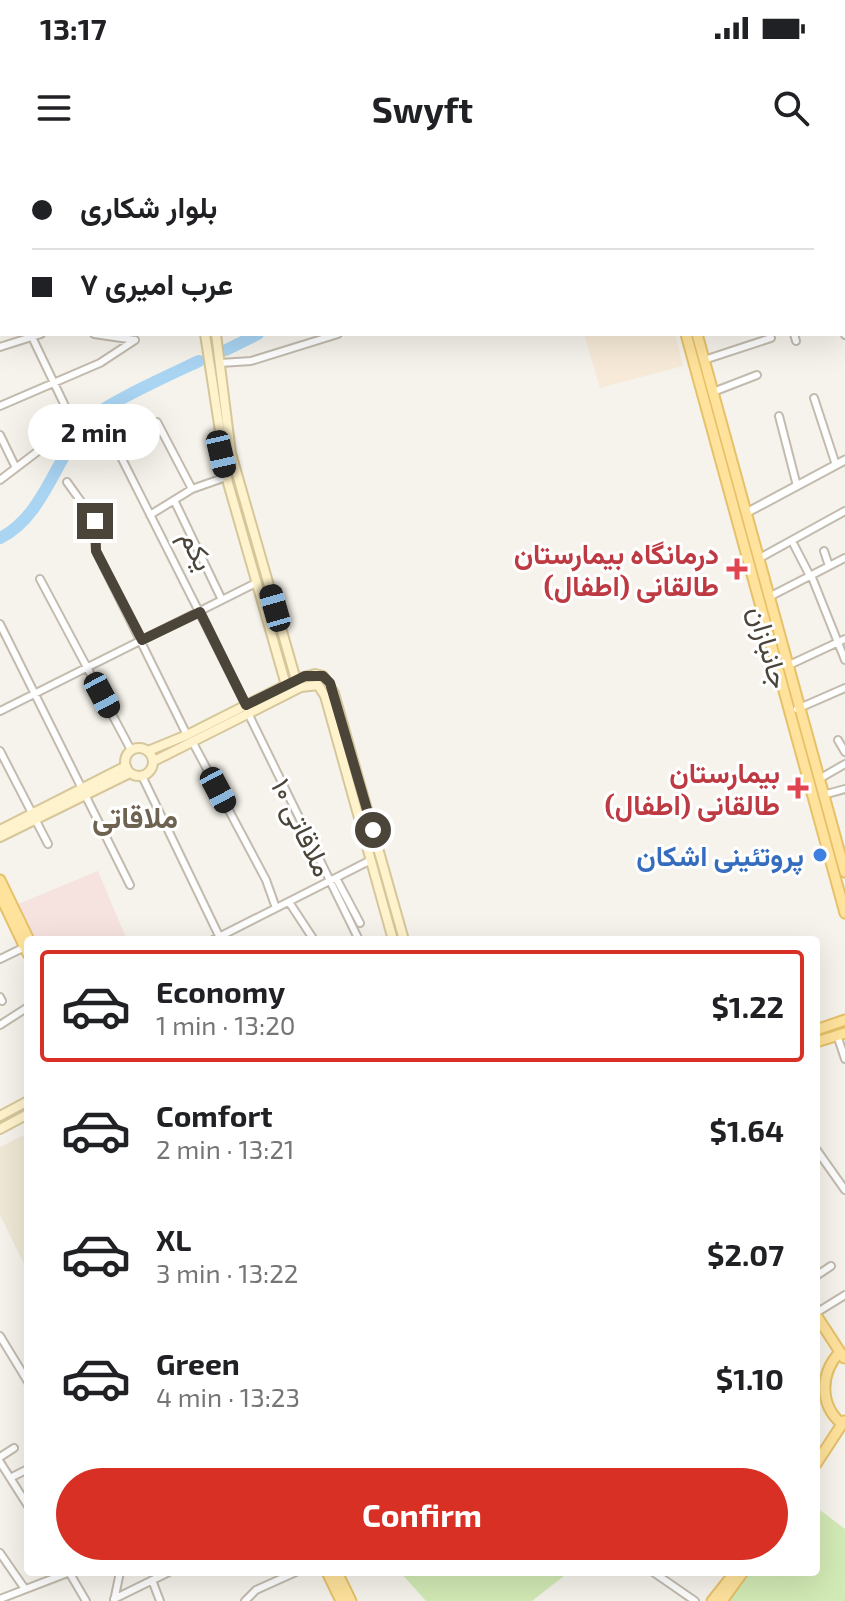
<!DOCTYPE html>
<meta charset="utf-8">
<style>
:root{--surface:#fff;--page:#f6f6f6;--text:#202124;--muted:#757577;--line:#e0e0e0;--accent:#d93025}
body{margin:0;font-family:"Exo 2",Vazirmatn,sans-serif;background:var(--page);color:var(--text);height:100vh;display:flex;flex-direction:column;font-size:30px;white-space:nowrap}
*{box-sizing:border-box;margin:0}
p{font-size:26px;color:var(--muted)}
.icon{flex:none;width:44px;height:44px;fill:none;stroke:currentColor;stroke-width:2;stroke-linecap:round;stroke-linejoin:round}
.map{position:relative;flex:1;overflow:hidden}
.panel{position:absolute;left:24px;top:776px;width:796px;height:640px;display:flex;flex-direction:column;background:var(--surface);border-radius:8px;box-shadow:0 8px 32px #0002}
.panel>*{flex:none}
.top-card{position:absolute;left:0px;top:0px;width:846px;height:176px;box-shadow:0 8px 32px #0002;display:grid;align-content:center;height:176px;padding:0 32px;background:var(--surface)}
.end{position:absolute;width:36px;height:36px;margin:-18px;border:10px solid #4b4439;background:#fff;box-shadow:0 0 0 4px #fff}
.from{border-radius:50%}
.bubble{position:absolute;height:56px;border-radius:28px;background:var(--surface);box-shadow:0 8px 32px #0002;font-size:26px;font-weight:700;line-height:56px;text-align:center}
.car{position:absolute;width:24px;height:48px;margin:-24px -12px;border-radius:10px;box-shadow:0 0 6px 2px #0007;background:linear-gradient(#222 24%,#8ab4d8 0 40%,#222 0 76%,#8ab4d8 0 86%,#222 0)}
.top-card b{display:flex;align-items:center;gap:28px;height:76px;font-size:30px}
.top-card b+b{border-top:2px solid var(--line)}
.top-card i{width:20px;height:20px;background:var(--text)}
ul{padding:14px 0 0;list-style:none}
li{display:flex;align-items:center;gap:24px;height:112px;margin:0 16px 12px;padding:0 16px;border:4px solid transparent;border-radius:8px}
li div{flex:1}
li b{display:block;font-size:30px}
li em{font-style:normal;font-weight:700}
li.current{border-color:var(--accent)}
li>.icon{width:72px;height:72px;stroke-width:1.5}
.action{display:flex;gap:16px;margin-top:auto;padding:16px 32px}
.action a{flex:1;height:92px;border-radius:48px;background:var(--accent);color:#fff;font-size:32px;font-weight:700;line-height:92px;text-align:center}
.status{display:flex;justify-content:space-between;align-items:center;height:56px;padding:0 40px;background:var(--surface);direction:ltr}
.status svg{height:22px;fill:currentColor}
header{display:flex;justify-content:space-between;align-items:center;height:104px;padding:0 32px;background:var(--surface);font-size:36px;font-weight:700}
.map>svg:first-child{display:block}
</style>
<div class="status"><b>13:17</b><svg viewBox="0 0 49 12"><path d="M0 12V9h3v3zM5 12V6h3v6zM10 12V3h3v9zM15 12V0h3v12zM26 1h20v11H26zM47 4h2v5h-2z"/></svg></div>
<header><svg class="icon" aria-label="menu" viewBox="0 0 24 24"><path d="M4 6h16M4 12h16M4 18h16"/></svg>Swyft<svg class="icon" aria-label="search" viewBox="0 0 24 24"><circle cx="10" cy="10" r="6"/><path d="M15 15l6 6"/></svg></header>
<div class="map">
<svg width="845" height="1441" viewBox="0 0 845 1441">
<rect width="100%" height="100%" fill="#f6f3ec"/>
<path fill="#f7ead8" d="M 584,174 L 675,174 L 683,206 L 600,228 Z"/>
<path fill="#efe8d6" d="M 28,973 L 28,1112 L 0,1055 L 0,987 Z"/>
<path fill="#f6e3e0" d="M 98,711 L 127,780 L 36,780 L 18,744 Z"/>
<path fill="#d2eab5" d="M 816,1347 L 845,1369 L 845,1441 L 727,1441 L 748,1412 L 816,1412 Z
M 400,1412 L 569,1412 L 532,1441 L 426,1441 Z"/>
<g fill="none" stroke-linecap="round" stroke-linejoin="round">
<path stroke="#a9d4f2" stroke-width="12" d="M 844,16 L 845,16
M 226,190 L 258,174
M 0,378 C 45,356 57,293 89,260 C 104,244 176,212 199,201"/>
<defs>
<path id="minor" d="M 87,0 L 88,2
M 295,0 L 295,2
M 368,0 L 368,2
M 453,0 L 453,2
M 536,0 L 536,2
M 626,0 L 626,2
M 787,0 L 787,2
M 570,2 L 581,0
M 795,2 L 800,0
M 0,47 L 2,52
M 0,72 L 2,71
M 844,96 L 845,95
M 844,144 L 845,144
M 844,172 L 845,175
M 94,174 L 135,180
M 794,174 L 796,181
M 32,177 L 66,248
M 0,187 L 41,174
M 704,200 L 771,178
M 220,203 L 251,201 L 338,174
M 713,232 L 757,215
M 814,238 L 836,305
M 0,246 L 100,203 L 135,180
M 779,256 L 797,326
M 0,275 L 16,308
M 0,320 L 50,282
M 67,322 L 95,361 L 96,391 L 187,575
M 192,329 L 157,262 L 114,283 L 246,545
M 174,340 L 222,440
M 150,355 L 192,329 L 226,317
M 794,385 L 810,416
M 824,391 L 829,406
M 758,399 L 845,351
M 811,415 L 845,500
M 40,419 L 131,590
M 769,437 L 845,398
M 0,464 L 130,725
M 787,506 L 845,479
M 797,549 L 845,528
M 0,551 L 256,423
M 248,553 L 359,780
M 838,580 L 845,592
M 192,581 L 266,720 L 276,748
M 0,591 L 48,684
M 142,616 L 221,780
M 819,619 L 845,604
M 823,635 L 845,629
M 336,718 L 360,763
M 289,742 L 314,780
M 213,780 L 371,700
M 0,799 L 25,787
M 0,837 L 2,841
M 0,865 L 28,847
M 837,875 L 845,899
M 816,989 L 845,1030
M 816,1116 L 831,1106
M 816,1153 L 845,1135
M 0,1176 L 28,1222
M 0,1297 L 14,1288
M 0,1302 L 28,1346
M 10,1318 L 26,1310
M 0,1393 L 25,1429
M 69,1412 L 86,1441
M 653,1412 L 695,1441
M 152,1420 L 160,1441
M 0,1439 L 70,1412
M 114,1439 L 169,1412
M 114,1441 L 120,1412
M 245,1441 L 256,1430 L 296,1412"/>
<path id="tertiary" d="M 746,353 L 845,300"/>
<path id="secondary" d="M 158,0 L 159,2
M 170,0 L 171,2
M 205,174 L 228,323 L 286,525
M 216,174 L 231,293 L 296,520
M125 602a14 14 0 1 1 28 0a14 14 0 1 1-28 0Z
M 148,591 L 187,575 L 300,518 L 315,514 L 323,516 L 334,533 L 404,780
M 154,601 L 301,527 L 318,525 L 325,536 L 393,780
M 0,670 L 126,606
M 0,677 L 130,613
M 0,956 L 28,941
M 0,969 L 28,954"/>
<path id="primary" d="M 716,2 L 717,0
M 727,2 L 728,0
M 686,174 L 845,753
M 697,174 L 845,712
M 0,720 L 29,780
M 0,735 L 28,794
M 816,870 L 845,860
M 816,882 L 845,873
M 816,1155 L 844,1198
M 840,1192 C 820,1213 819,1245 842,1264
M 816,1304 L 844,1261
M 327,1412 L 341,1441
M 337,1412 L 351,1441
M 712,1441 L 735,1412
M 722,1441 L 743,1412"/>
</defs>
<use href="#minor" stroke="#c2bbae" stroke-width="10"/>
<use href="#tertiary" stroke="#c2bbae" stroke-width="11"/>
<use href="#secondary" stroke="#d6c79b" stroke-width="12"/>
<use href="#primary" stroke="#e6c16a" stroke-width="13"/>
<use href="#minor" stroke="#fff" stroke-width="6"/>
<use href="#tertiary" stroke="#fff" stroke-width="7"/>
<use href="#secondary" stroke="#fff3cd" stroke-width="8"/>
<use href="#primary" stroke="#ffe39c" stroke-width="9"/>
</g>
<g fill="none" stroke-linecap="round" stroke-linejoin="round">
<path stroke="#4b4439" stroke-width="10" d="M 95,361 L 96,391 L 142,480 L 200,452 L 246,545 L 305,516 L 323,516 L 330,523 L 373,670"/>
</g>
<g fill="#e0444e" stroke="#fff" stroke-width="3">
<path d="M733 397h8v8h8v8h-8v8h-8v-8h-8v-8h8z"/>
<path d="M794 616h8v8h8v8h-8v8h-8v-8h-8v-8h8z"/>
</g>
<circle fill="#3f7fe0" stroke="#fff" stroke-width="3" cx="820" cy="695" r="8"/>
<g text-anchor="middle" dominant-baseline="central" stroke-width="6" stroke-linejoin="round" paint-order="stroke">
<g font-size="28" fill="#4b4439" stroke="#fff">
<text transform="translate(198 390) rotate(64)">یکم</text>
<text transform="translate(770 487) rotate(74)">جانبازان</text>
<text transform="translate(303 667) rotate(64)">۱۰ ملاقاتی</text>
</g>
<g font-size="28" font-weight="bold" fill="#be3a42" stroke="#fff" text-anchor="end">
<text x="719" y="393">درمانگاه بیمارستان<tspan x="719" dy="32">طالقانی (اطفال)</tspan></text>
<text x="780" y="612">بیمارستان<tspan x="780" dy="32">طالقانی (اطفال)</tspan></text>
</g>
<g font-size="28" font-weight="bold" fill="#366cbe" stroke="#fff" text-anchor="end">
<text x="804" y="695">پروتئینی اشکان</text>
</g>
<g font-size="30" font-weight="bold" fill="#6e6250" stroke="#fff">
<text x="135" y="656">ملاقاتی</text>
</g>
</g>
</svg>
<i class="end from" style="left:373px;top:670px"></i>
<i class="end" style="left:95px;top:361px"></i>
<div class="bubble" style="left:28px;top:244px;width:132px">2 min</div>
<i class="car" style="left:221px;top:294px;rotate:167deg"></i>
<i class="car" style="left:275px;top:448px;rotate:344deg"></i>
<i class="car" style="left:102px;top:535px;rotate:152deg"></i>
<i class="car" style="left:218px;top:630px;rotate:152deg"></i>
<div class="top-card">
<b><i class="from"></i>بلوار شکاری</b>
<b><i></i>۷ عرب امیری</b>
</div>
<section class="panel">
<ul>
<li class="current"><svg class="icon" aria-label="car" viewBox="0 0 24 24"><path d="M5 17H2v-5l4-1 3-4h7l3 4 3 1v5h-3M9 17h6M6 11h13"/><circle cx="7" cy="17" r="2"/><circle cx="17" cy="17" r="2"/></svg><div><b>Economy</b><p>1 min · 13:20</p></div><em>$1.22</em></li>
<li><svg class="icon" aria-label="car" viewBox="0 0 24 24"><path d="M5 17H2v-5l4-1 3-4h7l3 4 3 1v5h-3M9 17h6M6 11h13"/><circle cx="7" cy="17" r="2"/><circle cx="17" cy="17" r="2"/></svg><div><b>Comfort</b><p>2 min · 13:21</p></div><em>$1.64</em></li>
<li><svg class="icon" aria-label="car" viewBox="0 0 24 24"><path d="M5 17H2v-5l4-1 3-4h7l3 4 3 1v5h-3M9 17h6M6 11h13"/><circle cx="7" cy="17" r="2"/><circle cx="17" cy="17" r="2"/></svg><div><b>XL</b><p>3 min · 13:22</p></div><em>$2.07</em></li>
<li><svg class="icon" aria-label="car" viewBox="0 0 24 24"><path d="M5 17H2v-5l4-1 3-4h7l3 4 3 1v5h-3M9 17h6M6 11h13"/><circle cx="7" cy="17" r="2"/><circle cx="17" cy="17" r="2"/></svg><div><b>Green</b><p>4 min · 13:23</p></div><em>$1.10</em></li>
</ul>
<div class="action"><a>Confirm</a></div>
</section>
</div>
